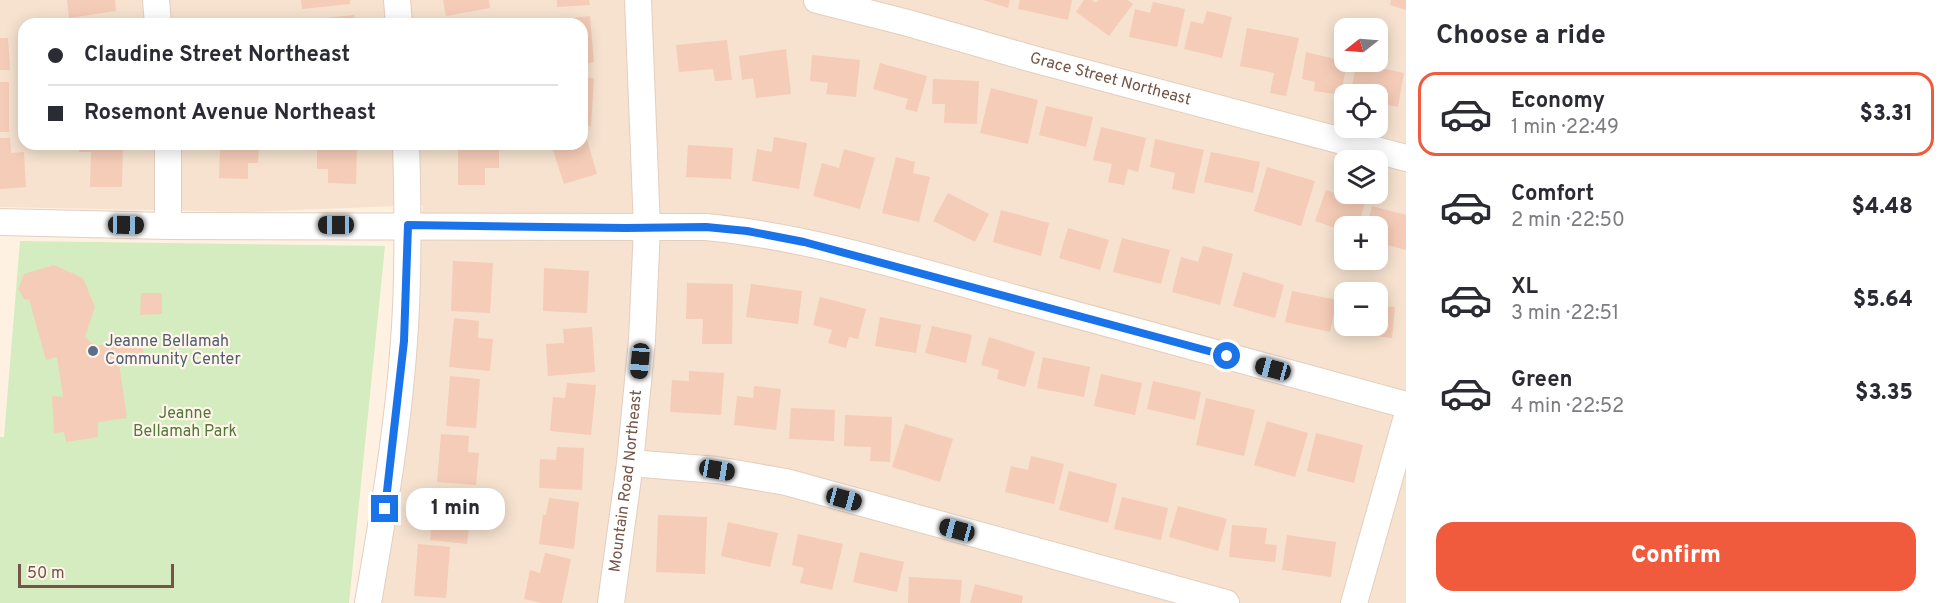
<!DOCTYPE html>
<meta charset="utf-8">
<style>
:root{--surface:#fff;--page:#f7f7f7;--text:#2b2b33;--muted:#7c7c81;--line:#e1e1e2;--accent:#f05a3d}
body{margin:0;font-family:Overpass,sans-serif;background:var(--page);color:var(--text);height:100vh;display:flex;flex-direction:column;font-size:22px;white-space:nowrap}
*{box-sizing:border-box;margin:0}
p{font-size:20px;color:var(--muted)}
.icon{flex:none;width:33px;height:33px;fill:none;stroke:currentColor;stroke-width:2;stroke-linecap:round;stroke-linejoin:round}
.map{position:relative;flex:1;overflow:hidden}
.side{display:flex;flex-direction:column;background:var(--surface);width:540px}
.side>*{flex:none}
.hud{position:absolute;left:18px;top:18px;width:570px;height:132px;border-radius:18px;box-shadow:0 3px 15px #0003;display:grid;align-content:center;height:132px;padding:0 30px;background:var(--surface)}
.needle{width:39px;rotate:253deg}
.tools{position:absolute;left:1334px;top:18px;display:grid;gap:12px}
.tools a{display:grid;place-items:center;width:54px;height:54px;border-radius:12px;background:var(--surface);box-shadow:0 3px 15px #0003;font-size:30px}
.scale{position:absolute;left:18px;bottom:15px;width:156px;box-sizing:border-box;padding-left:6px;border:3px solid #765446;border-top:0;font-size:16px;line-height:21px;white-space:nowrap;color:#765446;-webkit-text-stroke:4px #fff5e9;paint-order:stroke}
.end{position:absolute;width:27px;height:27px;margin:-14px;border:8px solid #1a73e8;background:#fff;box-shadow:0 0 0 3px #fff}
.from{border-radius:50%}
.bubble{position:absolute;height:42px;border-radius:18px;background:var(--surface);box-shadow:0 3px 15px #0003;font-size:20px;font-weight:800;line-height:42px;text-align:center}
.car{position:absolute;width:18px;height:36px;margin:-18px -9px;border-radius:8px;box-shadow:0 0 4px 2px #0007;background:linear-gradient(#222 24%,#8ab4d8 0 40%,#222 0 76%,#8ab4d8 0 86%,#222 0)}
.hud b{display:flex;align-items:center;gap:21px;height:57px;font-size:22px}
.hud b+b{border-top:2px solid var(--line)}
.hud i{width:15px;height:15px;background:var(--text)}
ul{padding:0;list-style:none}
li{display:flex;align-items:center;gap:18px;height:84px;margin:0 12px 9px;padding:0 18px;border:3px solid transparent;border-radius:18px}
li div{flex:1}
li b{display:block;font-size:22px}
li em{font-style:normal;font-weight:800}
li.on{border-color:var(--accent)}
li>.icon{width:54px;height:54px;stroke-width:1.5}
h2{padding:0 30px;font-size:27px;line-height:72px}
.primary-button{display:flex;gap:12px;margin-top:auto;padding:12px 30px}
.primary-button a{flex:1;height:69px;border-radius:18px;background:var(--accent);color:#fff;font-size:24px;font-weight:800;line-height:69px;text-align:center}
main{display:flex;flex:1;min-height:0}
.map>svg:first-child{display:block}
</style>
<main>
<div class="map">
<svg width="1406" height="603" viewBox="0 0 1406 603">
<rect width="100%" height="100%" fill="#fef1e1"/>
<path fill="#f6e2cf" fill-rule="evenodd" d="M 0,0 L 1406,0 L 1406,603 L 379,603 L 423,205 L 247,212 L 0,207 ZM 24,24 L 582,24 L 582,144 L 24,144 ZM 1344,28 L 1377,28 L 1377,62 L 1344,62 ZM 1344,94 L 1377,94 L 1377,128 L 1344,128 ZM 1344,160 L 1377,160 L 1377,194 L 1344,194 ZM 1344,226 L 1377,226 L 1377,260 L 1344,260 ZM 1344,292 L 1377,292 L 1377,326 L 1344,326 Z"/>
<path fill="#d4ecbf" d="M 20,241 L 385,246 L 349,603 L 0,603 L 0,437 L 4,437 Z"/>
<path fill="#f5ccb7" d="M 67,0 L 115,0 L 116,11 L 69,18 Z
M 301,0 L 350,0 L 350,4 L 302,9 Z
M 443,0 L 489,0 L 490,8 L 446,16 Z
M 557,0 L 589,0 L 590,5 L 557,7 Z
M 983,0 L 1010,0 L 1008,8 Z
M 1020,0 L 1072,0 L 1068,20 L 1018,9 Z
M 1084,0 L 1092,0 L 1096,3 L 1098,0 L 1127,0 L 1133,4 L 1109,36 L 1076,12 Z
M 1391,0 L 1406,0 L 1406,10 L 1390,5 Z
M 1153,2 L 1185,9 L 1177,47 L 1129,37 L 1135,9 L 1150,13 Z
M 1207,11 L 1232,17 L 1222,58 L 1184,49 L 1191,21 L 1203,24 Z
M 354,15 L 355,24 L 327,24 L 326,18 Z
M 590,16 L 594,62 L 582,64 L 582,24 L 563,24 L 562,19 Z
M 472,19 L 473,24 L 442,24 L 442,22 Z
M 1247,28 L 1299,38 L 1286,96 L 1270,93 L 1274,73 L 1240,66 Z
M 0,38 L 8,38 L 10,70 L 0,70 Z
M 727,40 L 732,80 L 715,81 L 713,69 L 679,72 L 676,45 Z
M 786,49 L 791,94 L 756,98 L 753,78 L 742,80 L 739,56 Z
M 1306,52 L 1347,62 L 1341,95 L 1314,91 L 1315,82 L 1302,79 Z
M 812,55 L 860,60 L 856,97 L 826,94 L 828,83 L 810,81 Z
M 880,63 L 927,76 L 917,112 L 905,109 L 908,99 L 873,89 Z
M 1357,63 L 1404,73 L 1398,107 L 1377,103 L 1377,94 L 1350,94 Z
M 582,77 L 594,78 L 591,126 L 582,126 Z
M 933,79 L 979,81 L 977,124 L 944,123 L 945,104 L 932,104 Z
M 0,82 L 9,82 L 9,132 L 0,132 Z
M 991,88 L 1038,100 L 1028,144 L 980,133 Z
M 1046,106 L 1093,117 L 1086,147 L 1039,135 Z
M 583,126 L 597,174 L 564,184 L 551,144 L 582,144 Z
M 1101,127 L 1146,138 L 1138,172 L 1128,169 L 1124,185 L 1108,182 L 1112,164 L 1093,160 Z
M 774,137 L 807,143 L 799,189 L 752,181 L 757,149 L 772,152 Z
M 0,138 L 10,138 L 11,153 L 24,152 L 26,187 L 0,189 Z
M 1155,139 L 1204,150 L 1194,194 L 1172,189 L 1175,173 L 1150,167 Z
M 79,144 L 123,144 L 122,187 L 90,187 L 91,152 L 79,152 Z
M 220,144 L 259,144 L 258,163 L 248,163 L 248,179 L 219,178 Z
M 317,144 L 357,144 L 356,184 L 328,183 L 328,169 L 317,169 Z
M 458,144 L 499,144 L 499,168 L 485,168 L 485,185 L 458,185 Z
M 688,145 L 733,148 L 731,179 L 686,177 Z
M 844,149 L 875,158 L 860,209 L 813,196 L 822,163 L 839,168 Z
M 1211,152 L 1260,162 L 1253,193 L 1204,182 Z
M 896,157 L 915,162 L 913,173 L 930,177 L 919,222 L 882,213 Z
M 1267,167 L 1315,181 L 1301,226 L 1254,211 Z
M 1326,190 L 1365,203 L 1358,226 L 1344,226 L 1344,231 L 1315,221 Z
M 948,193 L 989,214 L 975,242 L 933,221 Z
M 1372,206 L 1406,215 L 1406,250 L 1377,242 L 1377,226 L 1367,226 Z
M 1001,210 L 1049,223 L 1041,256 L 993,242 Z
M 1068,228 L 1109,240 L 1100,270 L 1059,258 Z
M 1122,238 L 1170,250 L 1161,284 L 1113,272 Z
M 1203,246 L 1233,254 L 1220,305 L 1172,292 L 1181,257 L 1198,262 Z
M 453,261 L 493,263 L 490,313 L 451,311 Z
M 54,265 L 83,278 L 95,307 L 85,337 L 95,346 L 141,340 L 145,360 L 119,364 L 127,418 L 98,422 L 98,437 L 66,442 L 64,432 L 54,433 L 52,396 L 63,397 L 57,357 L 46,360 L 29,299 L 25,300 L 18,289 L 24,274 Z
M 544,268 L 589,271 L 587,313 L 543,311 Z
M 1243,272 L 1284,285 L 1275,318 L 1233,306 Z
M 687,283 L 733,284 L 732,344 L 702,344 L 703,319 L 686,319 Z
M 751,284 L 802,291 L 798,324 L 746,317 Z
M 1292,291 L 1337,300 L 1330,332 L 1285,322 Z
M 141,293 L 162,293 L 162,314 L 140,315 Z
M 820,297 L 866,309 L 858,339 L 849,337 L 846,348 L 828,343 L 832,330 L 813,325 Z
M 1377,305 L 1395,307 L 1392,338 L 1341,332 L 1342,319 L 1344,326 L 1377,326 Z
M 880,317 L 921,325 L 916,353 L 875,346 Z
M 454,318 L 479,321 L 478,338 L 493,339 L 490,371 L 449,367 Z
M 932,326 L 972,335 L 966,363 L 925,353 Z
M 592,327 L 595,372 L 548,376 L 546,344 L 564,343 L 563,329 Z
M 989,337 L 1035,352 L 1025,387 L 997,379 L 999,370 L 981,365 Z
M 1043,357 L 1090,367 L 1084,397 L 1037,388 Z
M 689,371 L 724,373 L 721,415 L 670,412 L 672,380 L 689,381 Z
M 1101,374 L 1142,383 L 1135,415 L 1094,406 Z
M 450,376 L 480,379 L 476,428 L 446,426 Z
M 1153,381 L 1201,392 L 1195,420 L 1147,409 Z
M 567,383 L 596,385 L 591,435 L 550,431 L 553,397 L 565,398 Z
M 754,386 L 781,389 L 776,430 L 734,425 L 737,396 L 753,398 Z
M 1206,398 L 1255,410 L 1244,456 L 1196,445 Z
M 791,408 L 835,410 L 834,441 L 789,439 Z
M 845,415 L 892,417 L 890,462 L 870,461 L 871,447 L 844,446 Z
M 1267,421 L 1308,433 L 1295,477 L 1254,465 Z
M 905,424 L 953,439 L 940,482 L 892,467 Z
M 1316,433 L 1363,445 L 1354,483 L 1307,471 Z
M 441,434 L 469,436 L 468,452 L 479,453 L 476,485 L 437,482 Z
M 557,447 L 584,448 L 582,490 L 539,488 L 540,459 L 556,460 Z
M 1031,456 L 1064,464 L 1054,504 L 1005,492 L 1011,466 L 1028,470 Z
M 1069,471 L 1117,484 L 1108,523 L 1059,510 Z
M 436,489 L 473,493 L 467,544 L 430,540 Z
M 1122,497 L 1168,508 L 1161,540 L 1114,529 Z
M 549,498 L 579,502 L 574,549 L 539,544 L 543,515 L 546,515 Z
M 1178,506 L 1227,519 L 1218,551 L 1169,537 Z
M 658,515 L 707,517 L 705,574 L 656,572 Z
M 728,522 L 778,533 L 770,567 L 721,556 Z
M 1232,525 L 1267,528 L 1265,544 L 1277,545 L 1275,562 L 1229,557 Z
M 798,534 L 843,544 L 832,590 L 800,583 L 804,568 L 792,565 Z
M 1287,535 L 1336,542 L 1331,577 L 1282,570 Z
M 418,544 L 450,547 L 446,598 L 414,596 Z
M 860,552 L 904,562 L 897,592 L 853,582 Z
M 545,553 L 571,559 L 562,603 L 542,603 L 524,599 L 530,570 L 540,573 Z
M 909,577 L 962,580 L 960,603 L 908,603 Z
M 975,584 L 1023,596 L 1022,603 L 970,603 Z"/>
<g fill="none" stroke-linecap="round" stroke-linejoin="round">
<defs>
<g id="street">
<path d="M 156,0 L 158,24"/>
<path d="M 397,0 L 399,24"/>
<path id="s1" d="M 817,0 L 908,23 L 1033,59 L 1406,158"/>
<path d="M 168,144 L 168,226"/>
<path d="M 0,222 L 168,226 L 706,227 C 810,237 911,269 1011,297 C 1143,333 1275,369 1406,405"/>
<path d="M 630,463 L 717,470 L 786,482 L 1226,603"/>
<path d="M 368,603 C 383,516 398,429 404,341 C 409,275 408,209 406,144"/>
<path id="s2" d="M 611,603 L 630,463 L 642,340 L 647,228 L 638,0"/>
<path d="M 1354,603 L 1406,420"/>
</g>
</defs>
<use href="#street" stroke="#e4cebf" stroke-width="28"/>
<use href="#street" stroke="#fff" stroke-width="26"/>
</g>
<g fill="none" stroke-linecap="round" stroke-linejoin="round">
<path stroke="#1a73e8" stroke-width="8" d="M 385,509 L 404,341 L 408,225 L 626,228 L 706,227 L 747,231 L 804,242 L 1227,356"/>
</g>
<circle fill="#5c6f8a" stroke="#fff5e9" stroke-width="2" cx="93" cy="351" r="6"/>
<g text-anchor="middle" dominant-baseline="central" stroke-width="4.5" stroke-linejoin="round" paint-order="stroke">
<g font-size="16" fill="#765446" stroke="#fff5e9">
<text stroke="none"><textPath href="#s1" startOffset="304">Grace Street Northeast</textPath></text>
<text stroke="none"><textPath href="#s2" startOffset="123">Mountain Road Northeast</textPath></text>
</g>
<g font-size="16" fill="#4e5e75" stroke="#fff5e9" text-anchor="start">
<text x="105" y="342">Jeanne Bellamah<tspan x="105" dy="18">Community Center</tspan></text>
</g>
<g font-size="16" fill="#51773b" stroke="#fff5e9">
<text x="185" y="414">Jeanne<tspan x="185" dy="18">Bellamah Park</tspan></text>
</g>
</g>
</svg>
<div class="tools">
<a><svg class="needle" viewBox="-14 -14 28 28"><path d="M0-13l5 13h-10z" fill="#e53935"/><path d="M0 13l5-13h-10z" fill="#7c7c81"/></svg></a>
<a><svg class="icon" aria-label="locate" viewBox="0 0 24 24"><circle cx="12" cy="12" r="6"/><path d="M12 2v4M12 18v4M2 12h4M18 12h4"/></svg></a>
<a><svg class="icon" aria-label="layers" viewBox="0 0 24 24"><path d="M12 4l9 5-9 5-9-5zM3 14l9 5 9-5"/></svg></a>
<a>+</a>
<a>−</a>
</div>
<div class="scale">50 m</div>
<i class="end from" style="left:1227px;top:356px"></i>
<i class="end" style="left:385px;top:509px"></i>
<div class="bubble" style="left:406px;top:488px;width:99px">1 min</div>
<i class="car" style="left:126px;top:225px;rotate:91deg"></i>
<i class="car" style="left:336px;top:225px;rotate:270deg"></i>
<i class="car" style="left:640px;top:361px;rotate:185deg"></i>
<i class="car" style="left:1273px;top:369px;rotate:285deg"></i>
<i class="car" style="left:717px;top:470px;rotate:100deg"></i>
<i class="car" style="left:844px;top:499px;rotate:105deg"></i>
<i class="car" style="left:957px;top:530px;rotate:285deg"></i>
<div class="hud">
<b><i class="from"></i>Claudine Street Northeast</b>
<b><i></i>Rosemont Avenue Northeast</b>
</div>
</div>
<section class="side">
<h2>Choose a ride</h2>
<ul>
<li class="on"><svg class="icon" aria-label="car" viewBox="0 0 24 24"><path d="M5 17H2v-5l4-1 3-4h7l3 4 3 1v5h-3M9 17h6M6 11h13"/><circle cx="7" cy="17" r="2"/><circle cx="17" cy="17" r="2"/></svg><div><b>Economy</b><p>1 min · 22:49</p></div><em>$3.31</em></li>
<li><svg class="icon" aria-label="car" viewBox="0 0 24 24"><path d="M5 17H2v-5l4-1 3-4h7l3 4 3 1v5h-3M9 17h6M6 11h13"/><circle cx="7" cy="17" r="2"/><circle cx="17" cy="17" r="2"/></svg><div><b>Comfort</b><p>2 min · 22:50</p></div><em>$4.48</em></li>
<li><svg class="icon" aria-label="car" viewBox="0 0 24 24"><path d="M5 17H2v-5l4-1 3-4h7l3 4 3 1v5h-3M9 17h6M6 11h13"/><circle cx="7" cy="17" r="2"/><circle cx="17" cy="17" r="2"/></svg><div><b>XL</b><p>3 min · 22:51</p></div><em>$5.64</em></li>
<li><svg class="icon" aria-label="car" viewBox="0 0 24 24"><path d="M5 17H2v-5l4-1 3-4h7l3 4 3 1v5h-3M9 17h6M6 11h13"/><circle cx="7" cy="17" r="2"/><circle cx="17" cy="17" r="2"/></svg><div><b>Green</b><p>4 min · 22:52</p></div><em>$3.35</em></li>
</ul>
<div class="primary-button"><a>Confirm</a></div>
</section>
</main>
